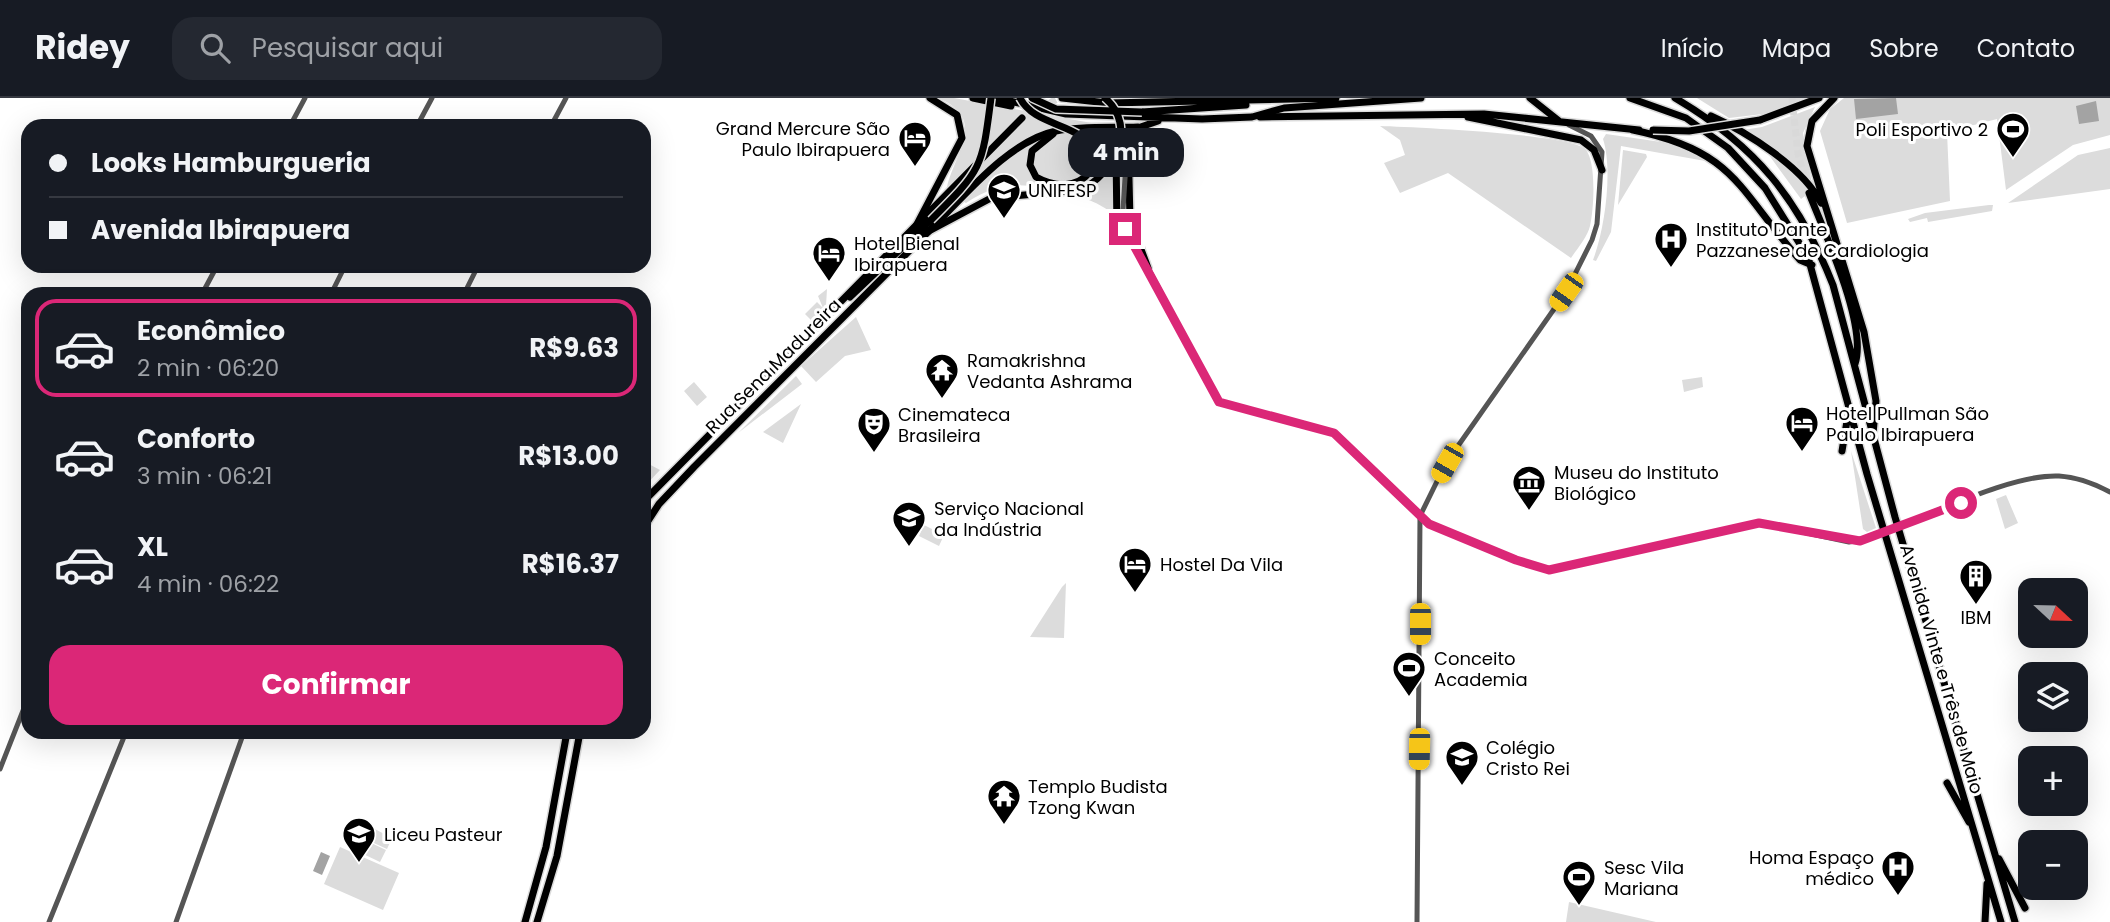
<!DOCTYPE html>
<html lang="pt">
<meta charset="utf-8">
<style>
:root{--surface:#171b24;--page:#242831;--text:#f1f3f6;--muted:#9ea1a6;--line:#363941;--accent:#db2777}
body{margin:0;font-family:Poppins,sans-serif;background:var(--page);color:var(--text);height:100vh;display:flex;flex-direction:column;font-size:26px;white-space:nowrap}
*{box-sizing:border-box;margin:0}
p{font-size:23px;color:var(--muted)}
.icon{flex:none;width:38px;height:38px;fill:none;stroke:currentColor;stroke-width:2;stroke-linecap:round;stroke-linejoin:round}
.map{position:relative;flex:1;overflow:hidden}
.drawer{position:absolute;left:21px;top:189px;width:630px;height:452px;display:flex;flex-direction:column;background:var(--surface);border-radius:21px;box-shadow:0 7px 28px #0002}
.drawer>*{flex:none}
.guide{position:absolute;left:21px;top:21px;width:630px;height:154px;border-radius:21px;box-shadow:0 7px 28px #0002;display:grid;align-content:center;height:154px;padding:0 28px;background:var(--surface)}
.needle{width:46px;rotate:112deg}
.fabs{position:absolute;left:2018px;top:480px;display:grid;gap:14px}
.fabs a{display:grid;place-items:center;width:70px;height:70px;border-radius:14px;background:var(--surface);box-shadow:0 7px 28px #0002;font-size:35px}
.end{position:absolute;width:32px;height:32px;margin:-16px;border:9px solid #db2777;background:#fff;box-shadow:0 0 0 4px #fff}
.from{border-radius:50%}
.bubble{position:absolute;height:49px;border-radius:21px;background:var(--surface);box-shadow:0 7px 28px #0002;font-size:23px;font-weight:700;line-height:49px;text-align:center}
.car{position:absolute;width:21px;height:42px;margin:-21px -10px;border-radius:9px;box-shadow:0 0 5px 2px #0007;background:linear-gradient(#f5c518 24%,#345 0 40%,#f5c518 0 76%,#345 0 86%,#f5c518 0)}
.guide b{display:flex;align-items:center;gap:24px;height:66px;font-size:26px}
.guide b+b{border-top:2px solid var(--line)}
.guide i{width:18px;height:18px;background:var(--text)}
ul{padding:12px 0 0;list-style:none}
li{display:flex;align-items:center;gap:21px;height:98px;margin:0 14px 10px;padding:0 14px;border:4px solid transparent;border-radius:21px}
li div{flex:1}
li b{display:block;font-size:26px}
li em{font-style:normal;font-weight:700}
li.current{border-color:var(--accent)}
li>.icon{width:63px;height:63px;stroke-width:1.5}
.primary-button{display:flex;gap:14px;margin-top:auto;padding:14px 28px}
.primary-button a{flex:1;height:80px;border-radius:21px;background:var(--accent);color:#fff;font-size:28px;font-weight:700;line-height:80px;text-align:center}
header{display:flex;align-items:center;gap:42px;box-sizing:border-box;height:98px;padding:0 35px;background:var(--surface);border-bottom:2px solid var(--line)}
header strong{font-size:33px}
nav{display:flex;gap:38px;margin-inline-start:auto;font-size:24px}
.search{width:490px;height:63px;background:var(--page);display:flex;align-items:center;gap:18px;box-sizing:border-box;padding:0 24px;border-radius:21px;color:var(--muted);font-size:26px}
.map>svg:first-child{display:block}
</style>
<header>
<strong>Ridey</strong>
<div class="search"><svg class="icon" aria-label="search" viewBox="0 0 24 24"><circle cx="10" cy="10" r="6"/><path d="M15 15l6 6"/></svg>Pesquisar aqui</div>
<nav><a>Início</a><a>Mapa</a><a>Sobre</a><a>Contato</a></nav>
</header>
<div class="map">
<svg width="2110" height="824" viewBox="0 0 2110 824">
<rect width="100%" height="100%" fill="#fff"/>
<path fill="#dcdcdc" d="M 938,0 L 954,0 L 1130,32 L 1133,35 L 1131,120 L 1118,121 C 1101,104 1087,101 1065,95 C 1026,85 1002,81 966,105 L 951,97 L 947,89 C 955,54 988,21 938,0 Z
M 1697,0 L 1806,0 L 1763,16 L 1729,20 Z
M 1844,0 L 2110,0 L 2110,37 L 2073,47 L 2006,92 L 1997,21 L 1947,34 L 1950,103 L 1847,125 L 1820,33 L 1830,11 Z
M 1815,9 L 1803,35 L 1813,92 L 1801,101 L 1766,53 L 1743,32 L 1762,29 Z
M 1380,28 C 1412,29 1565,36 1584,50 C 1597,60 1594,111 1590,128 C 1588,138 1577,151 1571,160 L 1448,75 L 1400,95 L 1384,65 L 1405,57 L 1400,42 Z
M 1606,36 L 1668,45 L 1711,64 L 1621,48 L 1611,134 L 1596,163 L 1593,162 C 1605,131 1613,72 1603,41 Z
M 2110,50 L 2110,91 L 2008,105 L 2078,57 Z
M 1623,52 L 1646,56 L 1647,59 L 1618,107 Z
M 1989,107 L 1993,107 L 1992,113 L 1928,124 L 1927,120 L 1910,124 L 1908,121 L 1925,115 Z
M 827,191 L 826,208 L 812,223 L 805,216 L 817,204 L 823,210 L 818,198 Z
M 856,219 L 871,252 L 845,258 L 816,284 L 801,268 Z
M 796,278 L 802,286 L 738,335 Z
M 1702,279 L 1703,289 L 1684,294 L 1682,282 Z
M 694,284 L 707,299 L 697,308 L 684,293 Z
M 801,306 L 783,345 L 763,334 Z
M 1851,353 L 1876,430 L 1867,434 L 1863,431 Z
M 645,364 L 660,372 L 644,389 L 644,366 Z
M 2006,397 L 2018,425 L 2005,431 L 1996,401 Z
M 924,427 L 944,437 L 939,448 L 919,438 Z
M 1066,485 L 1064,540 L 1030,539 L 1062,489 Z
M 371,729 L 392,740 L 387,751 L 365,741 Z
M 365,742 L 386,752 L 380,764 L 359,754 Z
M 340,749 L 399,775 L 383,812 L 324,786 Z
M 1569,804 L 1656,824 L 1566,824 Z"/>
<path fill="#a3a3a3" d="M 1896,0 L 1898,16 L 1856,21 L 1854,1 Z
M 2096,3 L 2099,23 L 2079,26 L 2076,8 Z
M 321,754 L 330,758 L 322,777 L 313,773 Z"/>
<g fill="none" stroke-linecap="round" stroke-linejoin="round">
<path stroke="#d9d9d9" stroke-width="7" stroke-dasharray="7 3.5" stroke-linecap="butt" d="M 1792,0 L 1798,56 L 1809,95
M 1022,20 L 1059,0"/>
<defs>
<path id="primary" d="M 1530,0 L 1559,23
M 1260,19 L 1484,16 L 1639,32
M 1468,19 L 1581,42 L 1594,52 L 1602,72
M 1760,22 L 1819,0
M 1053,36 L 1032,53 L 1030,67 L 1036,79 C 1054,89 1076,91 1090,74
M 850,199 L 931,122
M 644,403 L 1022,20
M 644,429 L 659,406 L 694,369 L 929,133 L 991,100 L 1080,92
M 525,824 L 546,749 L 567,634
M 537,824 L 557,758 L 580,634"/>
<path id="trunk" d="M 973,0 L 1011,8
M 997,0 L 1066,16 L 1202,21 L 1252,19 L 1284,10 L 1421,0
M 1062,0 L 1108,5 L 1336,0
M 1630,0 L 1686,20 L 1728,50 L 1765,90 L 1808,159 L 1867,376 L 2001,824
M 1675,0 C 1755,47 1799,101 1833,187 L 1895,419 L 2015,824
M 1834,0 L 1812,23 L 1807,48 L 1864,234 L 1876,303 L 1873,336
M 1142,14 L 1246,7
M 1711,18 C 1747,34 1804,70 1821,105
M 1094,30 L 1112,45 L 1116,54 L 1117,132
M 1633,32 C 1736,53 1738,92 1800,162 L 1812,167
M 1809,95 C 1824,134 1868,227 1855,266
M 917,126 L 962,40 L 957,17 L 930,0
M 929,133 C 963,100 1008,43 1056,33 C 1083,28 1111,30 1138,29
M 1148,170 L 1130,122 L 1128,40 L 1132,32 L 1158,23
M 1842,353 L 1849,311
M 1947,685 L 1969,724
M 1999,761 L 2025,810
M 1985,824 L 1987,786"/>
</defs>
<use href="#primary" stroke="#dbdbdb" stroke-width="10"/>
<use href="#trunk" stroke="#dbdbdb" stroke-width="10"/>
<path stroke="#555" stroke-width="5" d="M 290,28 L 305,0
M 417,28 L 432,0
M 551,28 L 566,0
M 1123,112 L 1127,137 L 1142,160
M 1147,168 L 1219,304 L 1334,335 L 1429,426 L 1516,462 L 1549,472 L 1759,425 L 1849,444 L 1867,441
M 202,196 L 217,168
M 331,196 L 345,168
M 464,196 L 478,168
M 1904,426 C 1945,410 2016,376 2059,378 C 2078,379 2093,385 2110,394
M 0,671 L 28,600
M 49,824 L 126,634
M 176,824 L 244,634
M 1417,824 L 1420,418 L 1446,365 L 1566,194 L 1592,142 L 1597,126 L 1602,54 L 1591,38 L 1569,27"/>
<use href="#primary" stroke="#000" stroke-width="7"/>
<use href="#trunk" stroke="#000" stroke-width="7"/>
<defs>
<path id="primary-bridge" d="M 1020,0 C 1035,30 1083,24 1094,55 L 1090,74
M 1653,32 L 1689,33 L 1760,22
M 1080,92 C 1114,77 1138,28 1105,0
M 931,122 C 982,71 982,71 991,0"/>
<path id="trunk-bridge" d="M 1032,0 L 1056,11 L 1142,14"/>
</defs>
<use href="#primary-bridge" stroke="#dbdbdb" stroke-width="10" stroke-linecap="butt"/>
<use href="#trunk-bridge" stroke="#dbdbdb" stroke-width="10" stroke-linecap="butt"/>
<path stroke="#555" stroke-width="5" d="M 1121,25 L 1126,65 L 1123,112
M 1867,441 L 1904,426"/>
<use href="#primary-bridge" stroke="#000" stroke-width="7"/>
<use href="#trunk-bridge" stroke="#000" stroke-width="7"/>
</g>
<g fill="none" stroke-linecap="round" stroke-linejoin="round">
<path stroke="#db2777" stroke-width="9" d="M 1125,131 L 1219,304 L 1334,335 L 1429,426 L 1516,462 L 1549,472 L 1759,425 L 1860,443 L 1961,405"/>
</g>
<defs>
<symbol id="stadium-pin" viewBox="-11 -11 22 30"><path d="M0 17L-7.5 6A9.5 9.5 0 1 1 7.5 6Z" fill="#000" stroke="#fff"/><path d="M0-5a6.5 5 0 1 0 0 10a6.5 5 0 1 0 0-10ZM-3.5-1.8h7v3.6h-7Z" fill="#fff"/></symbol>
<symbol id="hotel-pin" viewBox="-11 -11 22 30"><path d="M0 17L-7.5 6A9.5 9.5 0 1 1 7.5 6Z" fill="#000" stroke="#fff"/><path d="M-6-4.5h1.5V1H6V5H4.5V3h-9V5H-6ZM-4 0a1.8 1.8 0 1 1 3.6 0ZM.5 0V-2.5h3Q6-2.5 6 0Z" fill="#fff"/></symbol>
<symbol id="university-pin" viewBox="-11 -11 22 30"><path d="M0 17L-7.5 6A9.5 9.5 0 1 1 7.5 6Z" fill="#000" stroke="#fff"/><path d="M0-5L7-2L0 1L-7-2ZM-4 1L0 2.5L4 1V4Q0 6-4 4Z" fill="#fff"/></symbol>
<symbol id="hospital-pin" viewBox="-11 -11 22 30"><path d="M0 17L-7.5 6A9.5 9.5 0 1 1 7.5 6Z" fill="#000" stroke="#fff"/><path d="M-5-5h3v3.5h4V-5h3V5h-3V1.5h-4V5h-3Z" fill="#fff"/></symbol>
<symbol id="temple-pin" viewBox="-11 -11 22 30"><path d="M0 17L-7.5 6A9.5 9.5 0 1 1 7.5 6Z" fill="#000" stroke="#fff"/><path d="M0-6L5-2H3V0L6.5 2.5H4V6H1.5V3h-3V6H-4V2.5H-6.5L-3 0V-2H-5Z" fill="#fff"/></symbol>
<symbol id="theatre-pin" viewBox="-11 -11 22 30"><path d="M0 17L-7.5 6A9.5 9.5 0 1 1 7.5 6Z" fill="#000" stroke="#fff"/><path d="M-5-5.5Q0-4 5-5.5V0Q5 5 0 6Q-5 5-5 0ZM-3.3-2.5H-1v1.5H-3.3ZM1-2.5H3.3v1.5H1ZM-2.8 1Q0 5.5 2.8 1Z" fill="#fff"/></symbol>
<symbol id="museum-pin" viewBox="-11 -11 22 30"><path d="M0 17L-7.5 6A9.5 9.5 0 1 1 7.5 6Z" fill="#000" stroke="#fff"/><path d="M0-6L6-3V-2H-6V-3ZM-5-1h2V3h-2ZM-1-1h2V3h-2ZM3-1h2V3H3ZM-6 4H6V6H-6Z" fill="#fff"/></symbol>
<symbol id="building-pin" viewBox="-11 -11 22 30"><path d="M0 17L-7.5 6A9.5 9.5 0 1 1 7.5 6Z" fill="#000" stroke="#fff"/><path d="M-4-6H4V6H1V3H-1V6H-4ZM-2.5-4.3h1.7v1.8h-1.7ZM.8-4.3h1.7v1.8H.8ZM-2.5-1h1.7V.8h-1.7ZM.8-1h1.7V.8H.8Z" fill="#fff"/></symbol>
<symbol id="school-pin" viewBox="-11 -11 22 30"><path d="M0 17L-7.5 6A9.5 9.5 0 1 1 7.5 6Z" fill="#000" stroke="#fff"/><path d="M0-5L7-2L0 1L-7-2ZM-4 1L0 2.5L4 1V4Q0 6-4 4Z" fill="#fff"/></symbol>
</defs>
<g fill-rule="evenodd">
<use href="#stadium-pin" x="1994" y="12" width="38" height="52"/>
<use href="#hotel-pin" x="896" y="21" width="38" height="52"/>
<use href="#university-pin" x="985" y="73" width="38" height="52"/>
<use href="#hospital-pin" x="1652" y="122" width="38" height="52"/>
<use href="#hotel-pin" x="810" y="136" width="38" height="52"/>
<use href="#temple-pin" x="923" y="253" width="38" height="52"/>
<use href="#hotel-pin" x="1783" y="306" width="38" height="52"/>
<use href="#theatre-pin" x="855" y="307" width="38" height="52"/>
<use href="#museum-pin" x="1510" y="365" width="38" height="52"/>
<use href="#university-pin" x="890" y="401" width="38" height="52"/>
<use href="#hotel-pin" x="1116" y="447" width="38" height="52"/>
<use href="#building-pin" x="1957" y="459" width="38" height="52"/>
<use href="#stadium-pin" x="1390" y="551" width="38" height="52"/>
<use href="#school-pin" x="1443" y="640" width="38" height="52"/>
<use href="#temple-pin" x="985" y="679" width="38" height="52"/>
<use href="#school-pin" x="340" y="717" width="38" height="52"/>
<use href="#hospital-pin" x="1879" y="750" width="38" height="52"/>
<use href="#stadium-pin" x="1560" y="760" width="38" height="52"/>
</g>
<g text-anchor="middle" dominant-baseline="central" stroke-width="6" stroke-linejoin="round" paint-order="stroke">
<g font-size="18" fill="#000" stroke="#fff" text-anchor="start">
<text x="890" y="30" text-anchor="end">Grand Mercure São<tspan x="890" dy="21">Paulo Ibirapuera</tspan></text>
<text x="1988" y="31" text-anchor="end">Poli Esportivo 2</text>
<text x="1028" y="92">UNIFESP</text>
<text x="1696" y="131">Instituto Dante<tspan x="1696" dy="21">Pazzanese de Cardiologia</tspan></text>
<text x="854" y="145">Hotel Bienal<tspan x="854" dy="21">Ibirapuera</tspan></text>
<text x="967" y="262">Ramakrishna<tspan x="967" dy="21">Vedanta Ashrama</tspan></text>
<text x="1826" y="315">Hotel Pullman São<tspan x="1826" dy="21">Paulo Ibirapuera</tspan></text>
<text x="898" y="316">Cinemateca<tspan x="898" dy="21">Brasileira</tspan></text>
<text x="1554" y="374">Museu do Instituto<tspan x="1554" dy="21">Biológico</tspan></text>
<text x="934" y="410">Serviço Nacional<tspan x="934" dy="21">da Indústria</tspan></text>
<text x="1160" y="466">Hostel Da Vila</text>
<text x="1976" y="519" text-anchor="middle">IBM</text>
<text x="1434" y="560">Conceito<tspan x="1434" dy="21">Academia</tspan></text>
<text x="1486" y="649">Colégio<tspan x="1486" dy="21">Cristo Rei</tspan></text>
<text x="1028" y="688">Templo Budista<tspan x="1028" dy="21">Tzong Kwan</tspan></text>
<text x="384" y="736">Liceu Pasteur</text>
<text x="1874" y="759" text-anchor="end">Homa Espaço<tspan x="1874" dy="21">médico</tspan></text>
<text x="1604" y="769">Sesc Vila<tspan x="1604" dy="21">Mariana</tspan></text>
</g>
<g font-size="18" fill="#000" stroke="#fff">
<text transform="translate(773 268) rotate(-45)">Rua Sena Madureira</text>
<text transform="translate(1942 571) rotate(74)">Avenida Vinte e Três de Maio</text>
</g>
</g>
</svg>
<div class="fabs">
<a><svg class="needle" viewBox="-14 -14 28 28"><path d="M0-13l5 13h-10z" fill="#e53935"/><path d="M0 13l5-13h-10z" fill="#9ea1a6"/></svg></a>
<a><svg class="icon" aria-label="layers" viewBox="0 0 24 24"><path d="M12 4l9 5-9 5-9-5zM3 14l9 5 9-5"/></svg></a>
<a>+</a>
<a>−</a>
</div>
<i class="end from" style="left:1961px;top:405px"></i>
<i class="end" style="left:1125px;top:131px"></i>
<div class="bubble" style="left:1068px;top:30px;width:116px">4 min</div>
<i class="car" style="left:1566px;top:194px;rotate:215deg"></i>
<i class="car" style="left:1447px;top:365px;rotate:210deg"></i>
<i class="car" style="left:1420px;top:526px;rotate:180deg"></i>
<i class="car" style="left:1419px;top:651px;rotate:181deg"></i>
<div class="guide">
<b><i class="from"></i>Looks Hamburgueria</b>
<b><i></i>Avenida Ibirapuera</b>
</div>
<section class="drawer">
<ul>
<li class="current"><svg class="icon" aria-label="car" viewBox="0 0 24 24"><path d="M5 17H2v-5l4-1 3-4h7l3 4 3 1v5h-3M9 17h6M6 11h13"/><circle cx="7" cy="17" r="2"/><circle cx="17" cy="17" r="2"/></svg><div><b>Econômico</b><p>2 min · 06:20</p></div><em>R$9.63</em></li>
<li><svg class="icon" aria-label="car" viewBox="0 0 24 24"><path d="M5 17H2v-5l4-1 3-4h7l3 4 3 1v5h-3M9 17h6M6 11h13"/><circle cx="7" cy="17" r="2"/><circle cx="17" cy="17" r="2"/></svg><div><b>Conforto</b><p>3 min · 06:21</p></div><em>R$13.00</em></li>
<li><svg class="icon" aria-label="car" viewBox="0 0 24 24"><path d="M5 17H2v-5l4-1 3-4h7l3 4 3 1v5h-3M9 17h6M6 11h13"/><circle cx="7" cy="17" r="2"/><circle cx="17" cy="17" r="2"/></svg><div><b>XL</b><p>4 min · 06:22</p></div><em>R$16.37</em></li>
</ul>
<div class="primary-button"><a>Confirmar</a></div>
</section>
</div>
